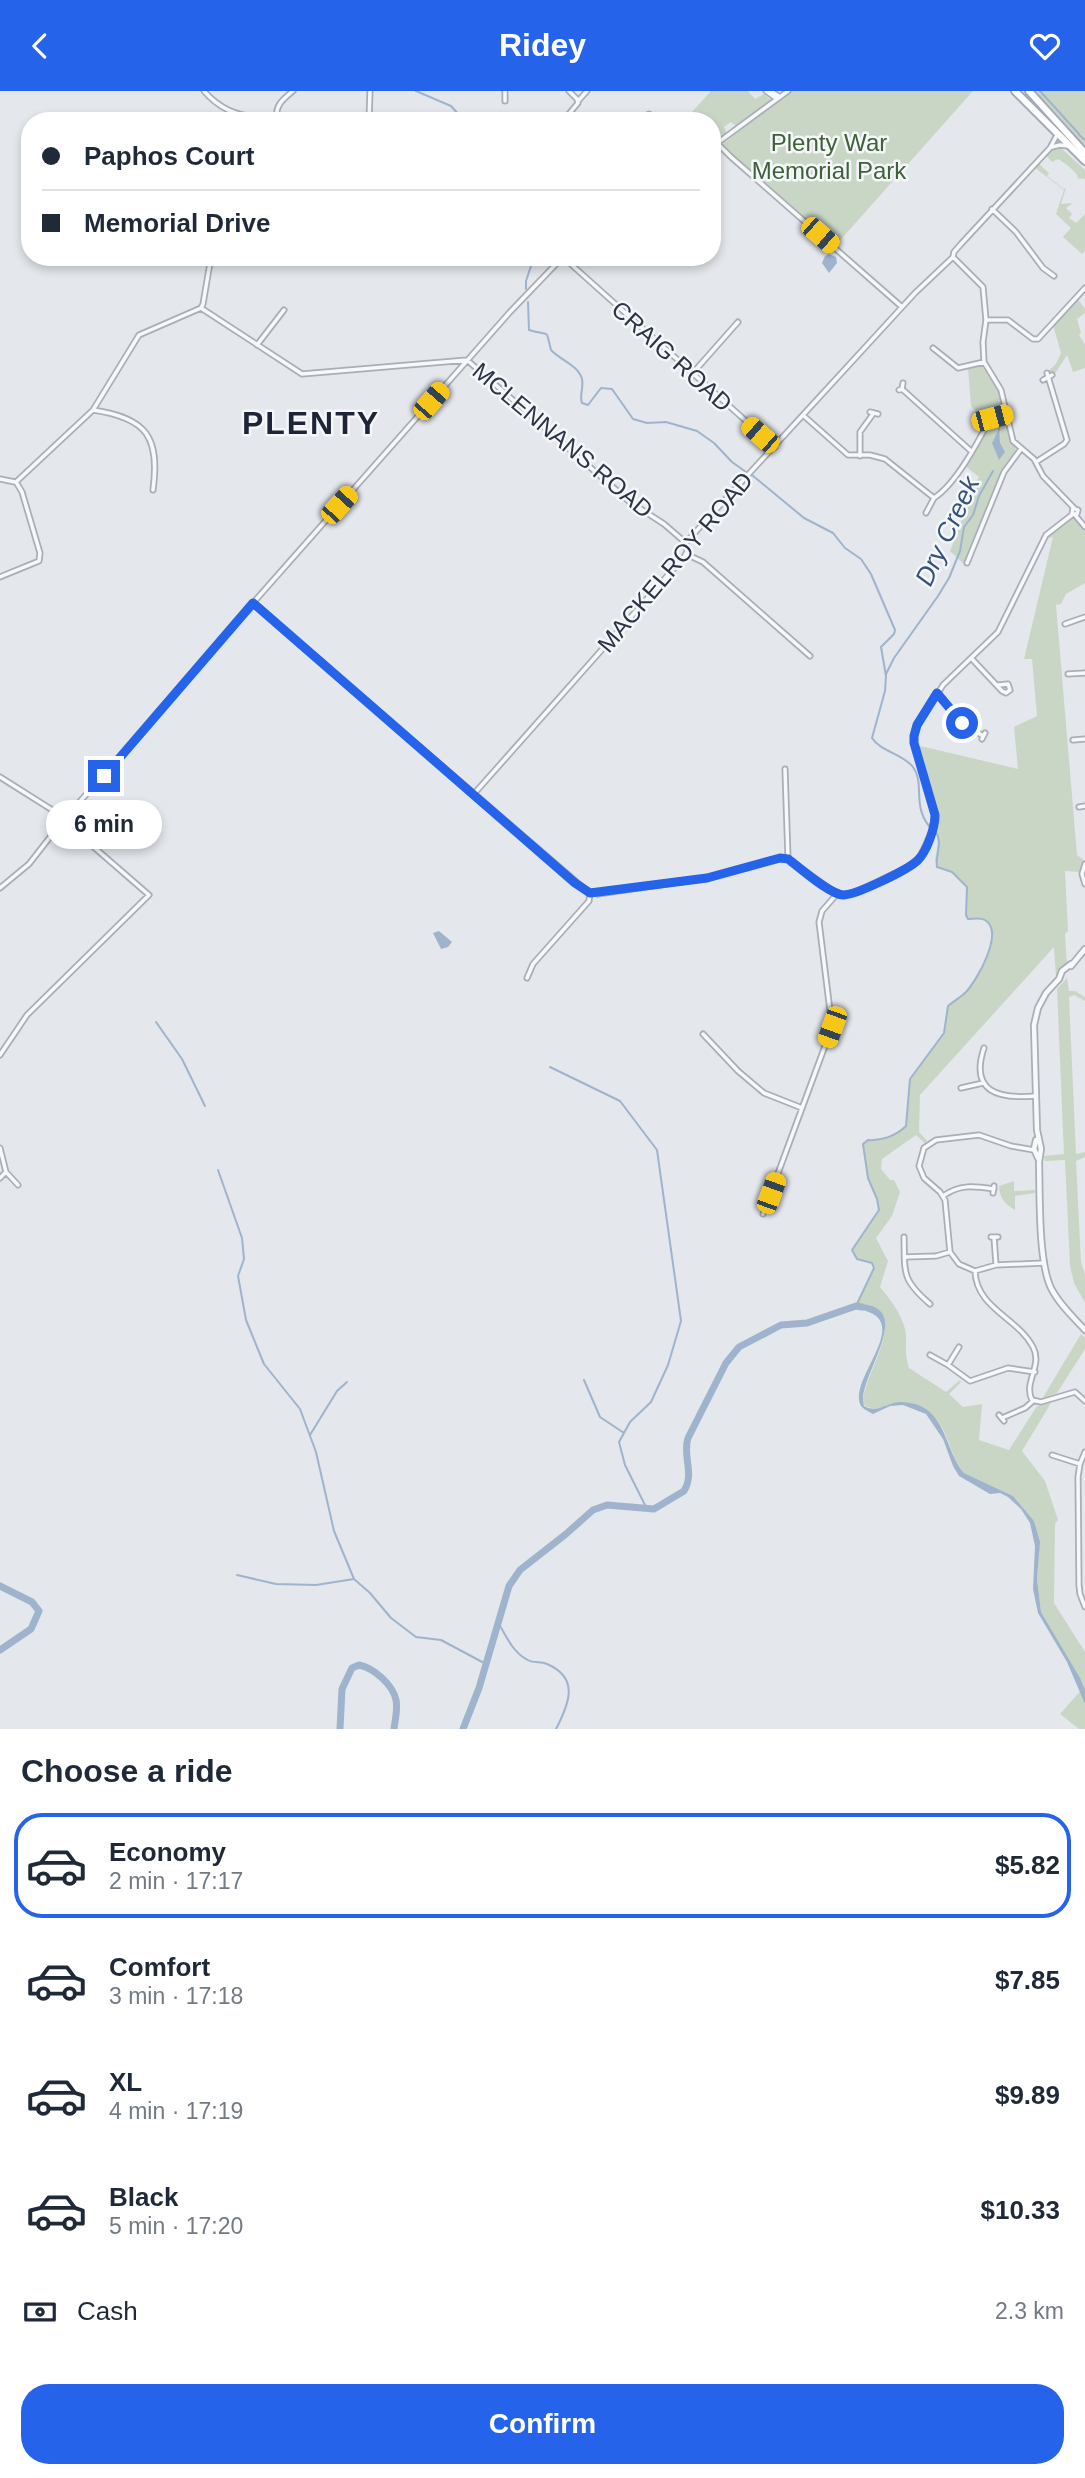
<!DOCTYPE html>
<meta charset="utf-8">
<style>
:root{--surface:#fff;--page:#f2f2f3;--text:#1f2937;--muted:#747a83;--line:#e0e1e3;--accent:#2563eb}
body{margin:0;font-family:Helvetica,sans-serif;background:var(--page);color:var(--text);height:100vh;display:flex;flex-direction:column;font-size:26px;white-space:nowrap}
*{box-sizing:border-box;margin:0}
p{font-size:23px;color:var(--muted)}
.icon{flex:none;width:38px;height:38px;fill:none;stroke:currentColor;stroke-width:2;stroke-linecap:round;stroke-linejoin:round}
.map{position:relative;height:1638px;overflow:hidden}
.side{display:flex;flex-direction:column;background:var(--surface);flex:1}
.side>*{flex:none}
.banner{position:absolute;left:21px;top:21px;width:700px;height:154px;border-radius:28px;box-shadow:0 4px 10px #0003;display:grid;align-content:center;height:154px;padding:0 21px;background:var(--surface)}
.end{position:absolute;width:32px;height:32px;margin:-16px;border:9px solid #2563eb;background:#fff;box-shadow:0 0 0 4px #fff}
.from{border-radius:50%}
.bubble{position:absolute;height:49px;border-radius:24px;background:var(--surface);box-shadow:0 4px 10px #0003;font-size:23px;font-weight:700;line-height:49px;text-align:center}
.car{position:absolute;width:21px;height:42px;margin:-21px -10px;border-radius:9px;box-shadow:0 0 5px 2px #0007;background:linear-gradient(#f5c518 24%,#345 0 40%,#f5c518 0 76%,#345 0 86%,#f5c518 0)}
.banner b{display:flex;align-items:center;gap:24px;height:66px;font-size:26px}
.banner b+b{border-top:2px solid var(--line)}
.banner i{width:18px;height:18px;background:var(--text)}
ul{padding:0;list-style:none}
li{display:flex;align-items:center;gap:21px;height:105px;margin:0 14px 10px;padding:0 7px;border:4px solid transparent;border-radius:28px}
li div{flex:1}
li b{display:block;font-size:26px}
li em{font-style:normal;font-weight:700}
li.selected{border-color:var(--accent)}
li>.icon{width:63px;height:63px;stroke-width:1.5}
h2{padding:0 21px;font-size:32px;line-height:84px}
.pay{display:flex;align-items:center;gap:18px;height:77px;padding:0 21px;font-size:26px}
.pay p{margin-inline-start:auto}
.primary-button{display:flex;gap:14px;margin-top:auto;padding:14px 21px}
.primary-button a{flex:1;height:80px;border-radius:28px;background:var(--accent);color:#fff;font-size:28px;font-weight:700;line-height:80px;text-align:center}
header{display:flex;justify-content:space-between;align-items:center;height:91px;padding:0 21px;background:var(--accent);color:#fff;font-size:32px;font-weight:700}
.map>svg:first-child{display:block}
</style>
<header><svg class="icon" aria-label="back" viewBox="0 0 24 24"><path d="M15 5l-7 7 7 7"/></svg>Ridey<svg class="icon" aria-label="heart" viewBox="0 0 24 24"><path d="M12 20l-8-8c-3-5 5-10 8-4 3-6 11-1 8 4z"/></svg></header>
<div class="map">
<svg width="1085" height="1638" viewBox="0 0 1085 1638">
<rect width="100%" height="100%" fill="#e4e7ec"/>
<path fill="#c9d6c5" d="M 711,0 L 748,0 L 755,8 L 764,3 L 770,8 L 768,13 L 737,36 L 731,31 L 724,36 L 727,43 L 719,48 L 712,44 L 712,30 L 690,28 L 692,21 Z
M 791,0 L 973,0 L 835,155 L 739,70 L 723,53 Z
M 1033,0 L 1085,0 L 1085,56 L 1056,22 Z
M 1059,55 L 1085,79 L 1085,88 L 1077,87 L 1078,85 C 1072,77 1066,73 1058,68 L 1052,71 L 1046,64 Z
M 1038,72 L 1049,82 L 1047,85 L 1064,98 L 1066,97 L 1061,113 L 1073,112 L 1066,117 L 1072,123 L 1069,127 L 1076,132 L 1085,123 L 1085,160 L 1082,163 L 1063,146 L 1071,137 L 1056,123 L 1064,99 L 1034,76 Z
M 1077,207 L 1085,218 L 1085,222 L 1077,228 L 1081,242 L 1079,244 L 1085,253 L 1085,277 L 1073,281 L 1067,264 L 1054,284 L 1047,281 L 1056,273 L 1061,262 L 1053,234 Z
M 978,274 L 982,275 L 998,299 L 1004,319 L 1001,323 L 987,331 L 971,315 L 968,277 Z
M 1003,327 C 1005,329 1016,357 1017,362 L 1002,381 L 964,473 L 950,460 L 971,405 L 968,402 L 979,386 L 964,374 L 984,345 L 991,330 Z
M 1074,426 L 1085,441 L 1085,492 L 1066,503 L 1061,513 L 1056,514 L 1077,764 L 1085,770 L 1080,781 L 1065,780 L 1068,840 L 1065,843 L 1067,876 L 1056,886 L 1054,856 L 920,1004 L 919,1041 L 927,1050 L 925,1052 L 916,1044 L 882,1068 L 881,1078 L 890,1089 L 894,1089 L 900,1101 L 892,1125 L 876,1147 L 888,1170 L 880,1196 C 891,1209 907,1230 906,1248 C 906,1262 905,1262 909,1277 L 946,1301 L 960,1289 L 961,1291 L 949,1303 L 963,1316 L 982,1313 L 979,1349 L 1009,1359 L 1037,1315 L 1051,1312 L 1022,1360 L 1045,1390 L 1058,1429 L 1055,1433 L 1054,1512 L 1085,1561 L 1085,1638 L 1079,1638 L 1060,1623 L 1084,1596 L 1041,1521 L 1037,1488 L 1039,1463 L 1034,1430 L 1013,1405 L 964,1382 C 949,1364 949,1336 929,1321 C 903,1300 878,1327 863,1313 C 861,1283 918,1216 856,1213 L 874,1177 L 872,1172 L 857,1168 L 852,1159 L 879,1119 L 877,1108 L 868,1087 L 863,1053 L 868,1049 C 881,1050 896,1045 906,1035 L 910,988 L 944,942 L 948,915 C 954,910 961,906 966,901 C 977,889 1005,841 985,829 C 980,826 973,828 968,828 L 966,824 L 967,796 L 952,781 L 937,776 L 935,769 L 939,747 L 934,739 L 937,723 L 916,654 L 1018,678 L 1014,636 L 1037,625 L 1032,568 L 1024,568 L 1053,446 L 1045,448 L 1070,427 Z
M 1067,887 L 1069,900 L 1075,900 L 1085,906 L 1085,910 L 1074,904 L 1069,906 L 1076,1063 L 1085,1061 L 1085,1066 L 1076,1070 L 1081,1171 L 1085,1184 L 1085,1212 L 1074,1192 L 1070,1175 L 1065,1069 L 1045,1070 L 1044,1065 L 1064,1063 L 1057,898 Z
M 1014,1090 L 1014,1100 L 1035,1099 L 1035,1102 L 1015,1105 L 1015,1119 C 1004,1112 1000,1108 999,1095 Z
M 1081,1243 L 1085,1247 L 1085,1258 L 1057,1302 L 1042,1308 Z"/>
<path fill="#9fb4cc" d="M 829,163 L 836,166 L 837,172 L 829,182 L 822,172 L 825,165 Z
M 999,338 L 1000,352 L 1005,361 L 999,369 L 992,352 Z
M 439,840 L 452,851 L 448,856 L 441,858 L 433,842 Z
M 856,1213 C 922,1213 854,1289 864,1315 C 878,1323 887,1311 901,1311 C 947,1312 943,1357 964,1382 L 1013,1405 L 1034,1430 L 1040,1451 L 1037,1488 L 1041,1521 L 1080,1587 L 1085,1599 L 1085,1613 L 1067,1571 L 1038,1522 L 1033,1498 L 1035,1455 L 1030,1432 L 1021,1418 L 1008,1406 L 1000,1402 L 990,1403 L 959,1385 L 953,1375 L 943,1348 L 926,1323 L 903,1314 L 890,1315 L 873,1323 C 868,1320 862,1318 860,1313 C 849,1286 919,1225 855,1218 Z"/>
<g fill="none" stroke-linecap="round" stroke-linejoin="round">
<path stroke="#9fb4cc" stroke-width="2" d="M 416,0 L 451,15 L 460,25 L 475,30
M 1040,0 L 1079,43
M 1079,44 L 1085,49
M 522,166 L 531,175 L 526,190 L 526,198
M 528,211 L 529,239 C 551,246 545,236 551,259 C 560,269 578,274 582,288 C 584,297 579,304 582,312 L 588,314 L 601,297 L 612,298 L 633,328 L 647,332 L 666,331 L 697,340 L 714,352 L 732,371 L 746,381
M 999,339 L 999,330
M 752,384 L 804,427 L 833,442 L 845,457 L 861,468 L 871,483 L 895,539 L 894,543 L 881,556 L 886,585 L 885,600 L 872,647 C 881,661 902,662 913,676 C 925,692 912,714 929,735
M 886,583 L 894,567 L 938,505 L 949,487 L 960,460 L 964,436 L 973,424 L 979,405 L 993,380
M 156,931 L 182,968 L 205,1015
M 550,976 L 620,1010 L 657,1059 L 681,1230 L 668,1274 L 651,1311 L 630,1331 L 619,1351 L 625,1374 L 647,1418
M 218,1079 L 242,1147 L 244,1168 L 238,1185 L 246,1229 L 264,1273 L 300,1318 L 316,1361 L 334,1440 L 354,1488
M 856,1215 L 874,1177 L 872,1172 L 857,1168 L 852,1159 L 879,1119 L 877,1108 L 868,1087 L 863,1053 L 868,1049 C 881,1050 896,1045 906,1035 L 910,988 L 944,942 L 948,915 C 954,910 961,906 966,901 C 977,889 1005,841 985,829 C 980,826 973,828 968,828 L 966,824 L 967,796 L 952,781 L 937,776 C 935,764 943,753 936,741
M 584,1289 L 600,1326 L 624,1342
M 310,1344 L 337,1300 L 347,1291
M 237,1484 L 276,1493 L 316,1494 L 354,1488 L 370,1502 L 391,1527 L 416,1546 L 441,1549 L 486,1573
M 499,1533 C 506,1545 513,1561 526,1568 C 533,1573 540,1570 547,1573 C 580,1587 569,1613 556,1638"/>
<path stroke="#9fb4cc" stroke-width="7" d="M 0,1495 L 32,1511 L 39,1520 L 31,1538 L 0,1559
M 340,1638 L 342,1598 L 352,1577 L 359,1574 C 374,1577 393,1594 396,1609 C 398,1618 395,1629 394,1638
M 463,1638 L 479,1597 L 509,1495 L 520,1479 L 566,1443 L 593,1419 L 607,1414 L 654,1418 L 684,1400 C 695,1382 682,1365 688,1347 L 726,1272 L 739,1256 L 781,1234 L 807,1232 L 856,1215 L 862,1216"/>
<defs>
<path id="minor" d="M 204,0 C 223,22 248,29 276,25
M 505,0 L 505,10
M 766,0 L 777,8
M 771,0 L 780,6
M 579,9 L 587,0
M 278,30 C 273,16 283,8 293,0
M 369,30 L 370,0
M 563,30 L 578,12 L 577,8 L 569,0
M 641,30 L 649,23 L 660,30
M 681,30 L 685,28 L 689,30
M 712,47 L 731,66 L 902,216
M 712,56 L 788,0
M 1052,56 L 1060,54 L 1068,55
M 992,118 L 1016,141 L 1043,177 L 1054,185
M 556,166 L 556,167
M 953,166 L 983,196 L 986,229 L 983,251 L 984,271 L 1001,299 L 1013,350 L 1034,368 L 1043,385 L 1074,417
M 564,167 L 775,356
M 201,217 L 302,283 L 467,269 L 630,411 L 664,433 L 686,452
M 986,229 L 1008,229 L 1033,248 L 1038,248 L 1085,197
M 257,254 L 284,219
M 933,257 L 958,277 L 984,271
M 692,283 L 738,231
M 1043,289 L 1052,284
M 902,298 L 971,360
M 899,299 L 902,298 L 903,292
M 93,319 C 147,327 160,346 153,399
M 870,321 L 878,323
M 804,325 L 848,364 L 870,364 L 885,368 L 934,407 C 956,393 978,351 990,328 L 1007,323
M 860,365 L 860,341 L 873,323
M 1036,371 L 1064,353 L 1067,349 L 1047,282
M 0,388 L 15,391
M 16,391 L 93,319 L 139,244 L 201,217 L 203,213 L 211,166
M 1073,417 L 1078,419 L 1077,423 L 1072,423 Z
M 926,422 L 934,407
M 1075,424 L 1085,436
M 686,463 L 703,471 L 810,565
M 967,472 L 1004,381 L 1021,358
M 0,486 L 39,470 L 40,462 L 22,401 L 16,391
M 253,512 L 587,800 L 598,803 L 707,787 L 780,767 L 788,768 L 833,800 L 843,804 L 856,801 L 908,776 L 920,766 L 932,740 L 935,724 L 914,652 L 915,639 L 943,594 L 998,541 L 1046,444 L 1073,423
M 1065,533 L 1085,526
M 972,568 L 1002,600 L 1006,602 L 1010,599
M 1068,583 L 1085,582
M 998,594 L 1008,593 L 1010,599
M 937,602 L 959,629 L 983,645
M 982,648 L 985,642
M 1073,649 L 1085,648
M 785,678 L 788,767
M 0,686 L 65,727
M 473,704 L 684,466 L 687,461 L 686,452 L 689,448 L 915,202 L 953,166 L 954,161 L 961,153 L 1050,57 L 1057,44
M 1079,716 L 1085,715
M 1085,773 L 1082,783 L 1085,793
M 0,797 L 29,773 L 65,727 L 127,658 L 253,512 L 510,221 L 559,170
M 527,887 L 533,873 L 589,810 L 590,802
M 703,943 L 738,980 L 764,1002 L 802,1017
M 984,957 C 969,1002 1000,1008 1035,1005
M 0,964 L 27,924 L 149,804 L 73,738 L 68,725
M 961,997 L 983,992
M 0,1057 L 6,1081 L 18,1094
M 1034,1059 L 1011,1055 L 979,1044 L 936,1049 L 924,1057 L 919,1075 L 924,1087 L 940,1101 L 945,1109 L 950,1161 L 959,1173 L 975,1180 L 996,1174 L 1044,1172
M 0,1087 L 6,1081
M 993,1102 L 994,1095
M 943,1105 C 960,1093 974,1095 994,1098
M 763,1123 L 832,936 L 819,831 L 822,820 L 837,803
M 904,1146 C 905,1182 901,1188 930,1213
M 991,1146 L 998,1146
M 994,1146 L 996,1174
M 905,1166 L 936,1165 L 950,1161
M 975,1180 C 976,1217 1018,1227 1033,1256 C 1043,1275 1023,1291 1032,1309 L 1041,1311 L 1075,1301 L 1085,1310
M 930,1264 L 948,1274 L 970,1290 L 1008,1277 L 1035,1281
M 948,1274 L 959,1256
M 999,1324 L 1004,1330
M 1002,1327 L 1025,1317 L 1033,1310
M 1085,1361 L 1080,1373 L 1078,1386 L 1079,1494 L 1080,1503 L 1085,1516
M 1052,1364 L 1080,1373"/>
<path id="tertiary" d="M 1071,873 L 1062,880 L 1059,888 L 1046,902 L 1038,917 L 1034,934 L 1037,1039 L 1041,1058 L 1039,1071 C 1040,1103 1038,1170 1051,1197 C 1059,1213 1073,1226 1085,1239
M 1071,875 L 1085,858
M 1036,1049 L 1034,1058 L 1038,1067"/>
<path id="primary" d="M 1015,0 L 1085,70
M 1029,0 L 1085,62"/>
</defs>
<use href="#minor" stroke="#a9aeb7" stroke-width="7"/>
<use href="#tertiary" stroke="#a9aeb7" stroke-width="8"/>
<use href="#primary" stroke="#a3abb8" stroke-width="10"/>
<use href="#minor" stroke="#f7f8fa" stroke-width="3.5"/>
<use href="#tertiary" stroke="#f7f8fa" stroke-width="4.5"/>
<use href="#primary" stroke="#fff" stroke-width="6"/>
</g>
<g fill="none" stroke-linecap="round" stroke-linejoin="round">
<path stroke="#2563eb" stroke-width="9" d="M 104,685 L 253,512 L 575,792 L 590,802 L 707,787 L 780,767 L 788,768 C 799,776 829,803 843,804 C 856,804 908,779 918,769 C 927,760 935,737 935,724 L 914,652 L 914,645 L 917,634 L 937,602 L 962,632"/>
</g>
<g text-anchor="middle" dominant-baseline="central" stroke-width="5" stroke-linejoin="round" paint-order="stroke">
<g font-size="24" fill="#3f6138" stroke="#f4f6f9">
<text x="829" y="51">Plenty War<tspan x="829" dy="28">Memorial Park</tspan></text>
</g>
<g font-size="24" fill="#2b3445" stroke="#f4f6f9">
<text transform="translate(672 265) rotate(42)">CRAIG ROAD</text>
<text transform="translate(563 349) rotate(40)">MCLENNANS ROAD</text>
<text transform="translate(675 471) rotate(-50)">MACKELROY ROAD</text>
</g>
<g font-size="26" font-style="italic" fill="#34527a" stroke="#f4f6f9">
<text transform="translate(947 440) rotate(-65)">Dry Creek</text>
</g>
<g font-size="32" font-weight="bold" letter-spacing="2" fill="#1d2536" stroke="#f4f6f9">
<text x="311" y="332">PLENTY</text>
</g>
</g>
</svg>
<i class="end from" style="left:962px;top:632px"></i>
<i class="end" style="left:104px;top:685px"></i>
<div class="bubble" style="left:46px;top:709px;width:116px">6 min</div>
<i class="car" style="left:820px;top:144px;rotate:131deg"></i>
<i class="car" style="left:431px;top:310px;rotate:41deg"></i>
<i class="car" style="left:992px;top:327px;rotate:75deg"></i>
<i class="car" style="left:760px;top:344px;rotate:311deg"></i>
<i class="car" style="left:339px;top:414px;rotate:42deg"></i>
<i class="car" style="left:832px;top:936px;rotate:200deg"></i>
<i class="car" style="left:771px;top:1102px;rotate:20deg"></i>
<div class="banner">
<b><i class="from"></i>Paphos Court</b>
<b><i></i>Memorial Drive</b>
</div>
</div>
<section class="side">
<h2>Choose a ride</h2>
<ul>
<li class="selected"><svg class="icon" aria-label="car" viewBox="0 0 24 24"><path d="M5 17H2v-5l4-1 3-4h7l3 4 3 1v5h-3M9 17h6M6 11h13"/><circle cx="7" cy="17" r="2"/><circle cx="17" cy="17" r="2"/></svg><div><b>Economy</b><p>2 min · 17:17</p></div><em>$5.82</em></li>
<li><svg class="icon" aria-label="car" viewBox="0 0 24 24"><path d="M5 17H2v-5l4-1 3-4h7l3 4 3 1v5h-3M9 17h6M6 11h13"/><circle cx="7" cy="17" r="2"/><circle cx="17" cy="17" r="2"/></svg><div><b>Comfort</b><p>3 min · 17:18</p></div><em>$7.85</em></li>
<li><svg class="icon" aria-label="car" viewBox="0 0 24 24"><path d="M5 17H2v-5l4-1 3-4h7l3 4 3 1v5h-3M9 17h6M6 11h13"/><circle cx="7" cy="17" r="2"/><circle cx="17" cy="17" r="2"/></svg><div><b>XL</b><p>4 min · 17:19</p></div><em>$9.89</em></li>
<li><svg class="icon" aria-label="car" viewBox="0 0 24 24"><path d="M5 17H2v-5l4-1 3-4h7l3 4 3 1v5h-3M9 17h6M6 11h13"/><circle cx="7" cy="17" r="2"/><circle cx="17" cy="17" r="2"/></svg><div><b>Black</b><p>5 min · 17:20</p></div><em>$10.33</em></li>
</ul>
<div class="pay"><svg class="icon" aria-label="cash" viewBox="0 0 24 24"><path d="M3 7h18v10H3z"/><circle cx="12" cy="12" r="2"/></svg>Cash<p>2.3 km</p></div>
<div class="primary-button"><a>Confirm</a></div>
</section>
